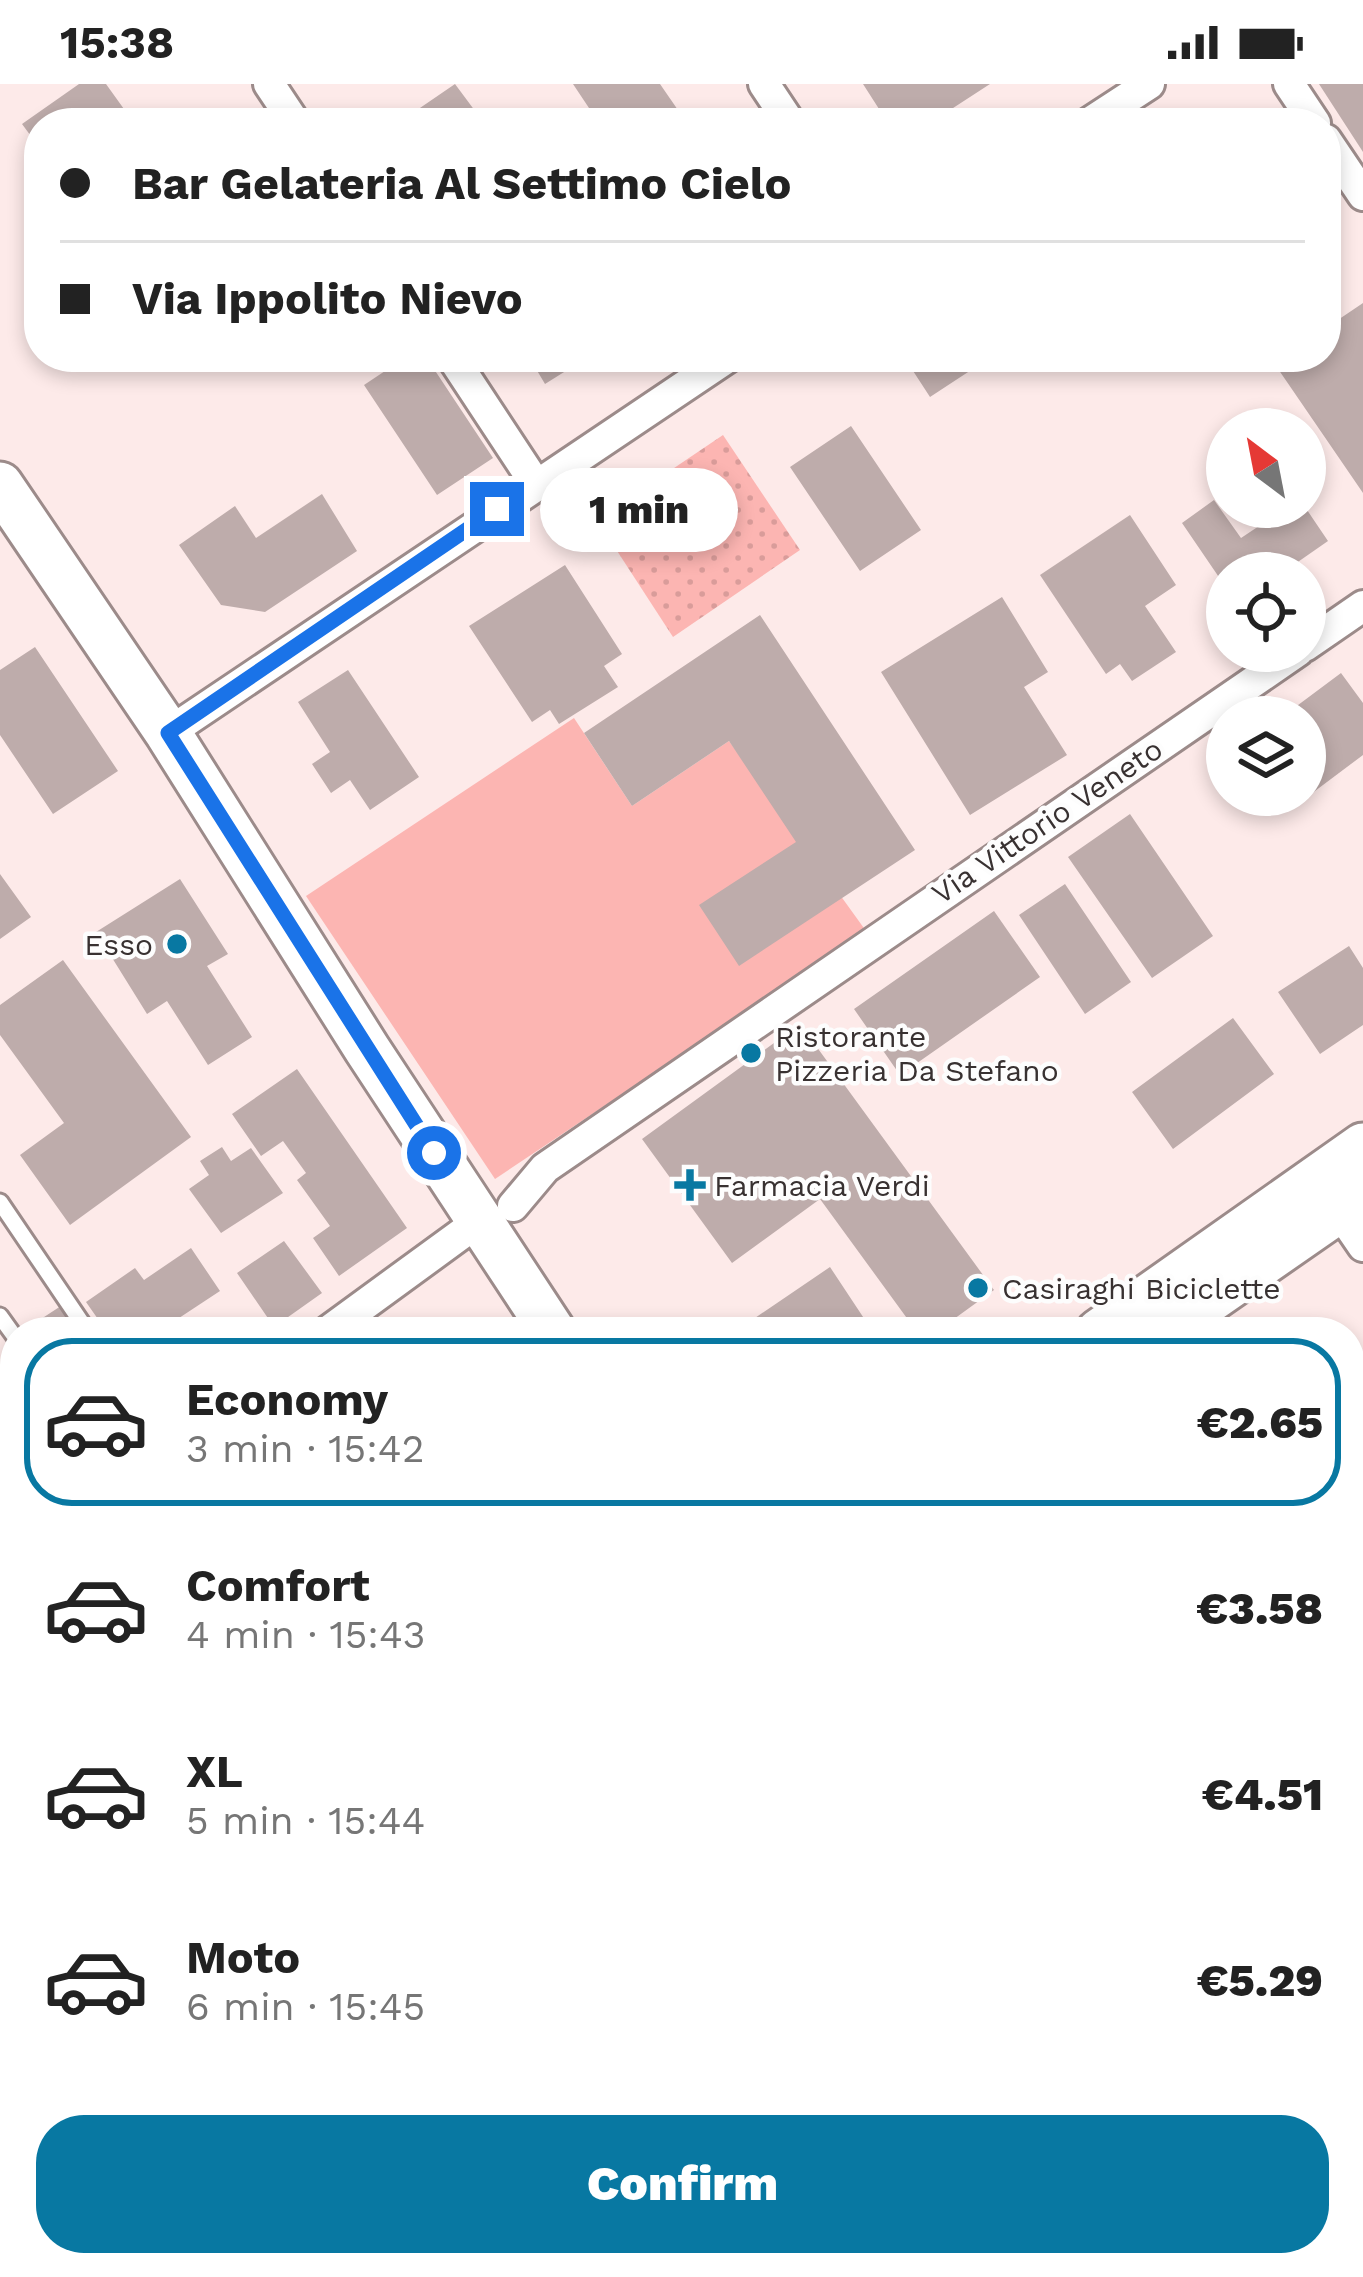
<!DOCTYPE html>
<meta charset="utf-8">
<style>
:root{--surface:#fff;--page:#f2f2f2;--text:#222;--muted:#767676;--line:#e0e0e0;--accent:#0878a2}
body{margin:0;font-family:"Work Sans",sans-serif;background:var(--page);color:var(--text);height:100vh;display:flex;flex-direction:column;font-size:45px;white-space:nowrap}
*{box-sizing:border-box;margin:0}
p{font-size:39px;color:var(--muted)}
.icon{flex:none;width:66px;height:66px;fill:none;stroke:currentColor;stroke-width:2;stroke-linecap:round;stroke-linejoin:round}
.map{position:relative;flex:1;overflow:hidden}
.side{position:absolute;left:0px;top:1233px;width:1365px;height:960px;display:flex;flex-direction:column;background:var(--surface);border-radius:48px 48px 0 0;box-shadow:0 6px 18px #0003}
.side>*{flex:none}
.guide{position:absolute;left:24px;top:24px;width:1317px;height:264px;border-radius:48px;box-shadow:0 6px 18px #0003;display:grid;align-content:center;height:264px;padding:0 36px;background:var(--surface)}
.needle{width:78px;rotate:328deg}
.tools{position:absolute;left:1206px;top:324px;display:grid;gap:24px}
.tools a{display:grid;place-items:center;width:120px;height:120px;border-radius:50%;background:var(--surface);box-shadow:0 6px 18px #0003;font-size:60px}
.end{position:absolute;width:54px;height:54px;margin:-27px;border:15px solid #1a73e8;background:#fff;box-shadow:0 0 0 6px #fff}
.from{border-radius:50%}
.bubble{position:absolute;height:84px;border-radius:42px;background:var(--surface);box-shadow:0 6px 18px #0003;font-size:39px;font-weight:800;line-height:84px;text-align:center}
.guide b{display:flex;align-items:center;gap:42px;height:114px;font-size:45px}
.guide b+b{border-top:3px solid var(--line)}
.guide i{width:30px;height:30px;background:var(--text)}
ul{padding:21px 0 0;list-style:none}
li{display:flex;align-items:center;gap:36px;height:168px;margin:0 24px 18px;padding:0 12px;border:6px solid transparent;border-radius:48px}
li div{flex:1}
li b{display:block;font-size:45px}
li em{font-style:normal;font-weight:800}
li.selected{border-color:var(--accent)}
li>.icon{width:108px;height:108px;stroke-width:1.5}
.button{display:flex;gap:24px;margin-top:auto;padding:24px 36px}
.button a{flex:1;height:138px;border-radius:48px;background:var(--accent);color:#fff;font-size:48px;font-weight:800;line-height:138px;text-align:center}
.status{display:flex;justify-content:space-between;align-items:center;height:84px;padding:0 60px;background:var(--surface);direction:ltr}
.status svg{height:33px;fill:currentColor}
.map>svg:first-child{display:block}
</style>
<div class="status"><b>15:38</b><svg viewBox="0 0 49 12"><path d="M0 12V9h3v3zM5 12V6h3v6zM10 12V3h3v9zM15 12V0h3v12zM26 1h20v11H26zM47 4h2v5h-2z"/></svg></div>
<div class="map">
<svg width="1363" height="2193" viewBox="0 0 1363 2193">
<defs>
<pattern id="park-dots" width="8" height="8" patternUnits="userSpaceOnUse" patternTransform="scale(3)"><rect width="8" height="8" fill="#fcb5b2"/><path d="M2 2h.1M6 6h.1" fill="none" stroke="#d99c9a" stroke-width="1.8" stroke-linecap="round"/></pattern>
</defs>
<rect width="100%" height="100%" fill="#fdeae9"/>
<path fill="#fcb5b2" d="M 574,634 L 632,722 L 729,657 L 866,847 L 495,1095 L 306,812 Z"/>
<path fill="url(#park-dots)" d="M 723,351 L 800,466 L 673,553 L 597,436 Z"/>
<path fill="#beacab" d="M 79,0 L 106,0 L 134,39 L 39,39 L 39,63 L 22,40 Z
M 455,0 L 484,39 L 398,39 Z
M 573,0 L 660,0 L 680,29 L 665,39 L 599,39 Z
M 863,0 L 990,0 L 930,39 L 888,39 Z
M 1319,0 L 1363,0 L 1363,68 Z
M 1363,219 L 1363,409 L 1274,279 L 1282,273 L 1326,273 L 1326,244 Z
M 406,273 L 426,273 L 493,374 L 437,411 L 364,301 Z
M 529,273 L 588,273 L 545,300 Z
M 904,273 L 991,273 L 930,313 Z
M 851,342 L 921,446 L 860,487 L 790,383 Z
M 322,410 L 357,467 L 265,528 L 221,521 L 179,461 L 235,422 L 256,454 Z
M 1214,416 L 1241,454 L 1262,440 L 1254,428 L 1262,423 L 1305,423 L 1328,457 L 1282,489 L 1227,489 L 1227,505 L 1182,439 Z
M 1130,431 L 1176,501 L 1145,522 L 1176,568 L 1132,597 L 1120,580 L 1106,590 L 1040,491 Z
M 565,481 L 622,570 L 604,582 L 618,603 L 559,640 L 550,626 L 532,638 L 469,542 Z
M 1002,513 L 1048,588 L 1024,603 L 1067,671 L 970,731 L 881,588 Z
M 760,531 L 915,766 L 739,882 L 699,821 L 796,758 L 729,657 L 632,722 L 584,649 Z
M 35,563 L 118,687 L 53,730 L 0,651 L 0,586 Z
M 348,586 L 419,693 L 370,726 L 350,696 L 331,709 L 312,680 L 330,668 L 298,618 Z
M 1341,589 L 1363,619 L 1363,671 L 1295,722 L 1287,711 L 1305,711 L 1305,633 L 1282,633 Z
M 1130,730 L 1213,852 L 1152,894 L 1068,773 Z
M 0,790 L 31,833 L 0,855 Z
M 180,795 L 228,870 L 207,882 L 252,953 L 208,981 L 167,917 L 147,930 L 96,848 Z
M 1065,800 L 1131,898 L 1085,930 L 1019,831 Z
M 994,827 L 1040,893 L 900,991 L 854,925 Z
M 1349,862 L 1363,884 L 1363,941 L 1320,970 L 1278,908 Z
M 63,876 L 191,1053 L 70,1141 L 20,1071 L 64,1039 L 0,951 L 0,921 Z
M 1233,934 L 1274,990 L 1173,1065 L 1132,1008 Z
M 800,940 L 994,1206 L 936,1248 L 917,1248 L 820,1115 L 732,1179 L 642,1055 Z
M 297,985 L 407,1144 L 339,1192 L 313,1154 L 330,1142 L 297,1096 L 306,1089 L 283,1057 L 261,1072 L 232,1030 Z
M 222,1063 L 231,1077 L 251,1064 L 283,1109 L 221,1149 L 189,1105 L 209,1091 L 200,1077 Z
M 284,1157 L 322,1209 L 274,1243 L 237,1189 Z
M 191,1164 L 220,1207 L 176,1236 L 179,1242 L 170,1248 L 107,1248 L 86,1218 L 135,1184 L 144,1196 Z
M 830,1183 L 873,1248 L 760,1248 L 752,1236 Z
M 64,1220 L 83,1248 L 21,1248 Z
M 465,1235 L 473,1248 L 446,1248 Z
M 15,1292 L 15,1372 L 2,1382 L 0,1303 Z
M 13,1543 L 15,1646 L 0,1656 L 0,1552 Z
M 1363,1558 L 1363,1662 L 1359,1664 L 1350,1652 L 1350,1567 Z
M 15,1851 L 15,1942 L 0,1922 L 0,1862 Z
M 1350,2005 L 1363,2024 L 1363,2125 L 1350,2106 Z
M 15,2080 L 15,2144 L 0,2154 L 0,2091 Z
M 80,2178 L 148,2178 L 158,2193 L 80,2193 L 73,2182 Z
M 319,2178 L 369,2178 L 379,2193 L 297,2193 Z
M 576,2178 L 646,2178 L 648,2181 L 630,2193 L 586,2193 Z
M 763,2178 L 825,2178 L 803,2193 L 774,2193 Z
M 1024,2178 L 1110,2178 L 1117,2188 L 1109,2193 L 1033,2193 Z
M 1198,2178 L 1251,2178 L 1261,2193 L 1208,2193 Z"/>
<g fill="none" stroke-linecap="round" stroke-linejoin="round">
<defs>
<path id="lane" d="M 0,1118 L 88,1248
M 0,1232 L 15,1253"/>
<path id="street" d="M 269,0 L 295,39
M 764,0 L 790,39
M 1289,0 L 1315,39
M 1089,39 L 1149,0
M 1326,56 L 1363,111
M 452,273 L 535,399
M 1305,562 L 1363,522
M 168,649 L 728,273
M 513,1122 L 545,1084 L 1298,567
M 1339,1127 L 1363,1162
M 327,1248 L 479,1137
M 0,1484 L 15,1474
M 1350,1719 L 1363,1738
M 1350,1881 L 1363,1871
M 1350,1968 L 1363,1988
M 194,2178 L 204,2193
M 699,2178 L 709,2193
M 925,2193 L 945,2178"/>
<path id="secondary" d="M 0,401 L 168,649 L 367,965 L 553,1248
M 1099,1248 L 1363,1062
M 1163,1248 L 1363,1109
M 0,2033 L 15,2022
M 1154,2178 L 1164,2193"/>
</defs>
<use href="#lane" stroke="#9c8b8a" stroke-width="21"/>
<use href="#street" stroke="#9c8b8a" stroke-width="36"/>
<use href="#secondary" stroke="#9c8b8a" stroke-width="51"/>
<use href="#lane" stroke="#fff" stroke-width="15"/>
<use href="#street" stroke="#fff" stroke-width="30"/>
<use href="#secondary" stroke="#fff" stroke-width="45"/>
</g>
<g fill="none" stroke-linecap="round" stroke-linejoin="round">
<path stroke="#1a73e8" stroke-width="15" d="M 434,1069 L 168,649 L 497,425"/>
</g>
<g fill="#0878a2" stroke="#fdfdfd" stroke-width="4.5">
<circle cx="177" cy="860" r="12"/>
<circle cx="751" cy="969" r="12"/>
<path d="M684 1083h12v12h12v12h-12v12h-12v-12h-12v-12h12z"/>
<circle cx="978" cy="1204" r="12"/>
</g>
<g text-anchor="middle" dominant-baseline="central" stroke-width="9" stroke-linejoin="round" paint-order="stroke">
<g font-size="30" fill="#383131" stroke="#fdfdfd">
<text transform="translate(1047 737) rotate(-34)">Via Vittorio Veneto</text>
</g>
<g font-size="30" fill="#383131" stroke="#fdfdfd" text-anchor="start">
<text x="153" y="860" text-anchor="end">Esso</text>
<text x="775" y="952">Ristorante<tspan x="775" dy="34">Pizzeria Da Stefano</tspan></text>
<text x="714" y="1101">Farmacia Verdi</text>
<text x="1002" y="1204">Casiraghi Biciclette</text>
</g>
</g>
</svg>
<div class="tools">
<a><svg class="needle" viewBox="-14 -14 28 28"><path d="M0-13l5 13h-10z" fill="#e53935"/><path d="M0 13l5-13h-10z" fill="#767676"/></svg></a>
<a><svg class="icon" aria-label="locate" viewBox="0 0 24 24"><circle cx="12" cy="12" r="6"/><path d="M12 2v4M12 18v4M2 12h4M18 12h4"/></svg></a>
<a><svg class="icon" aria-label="layers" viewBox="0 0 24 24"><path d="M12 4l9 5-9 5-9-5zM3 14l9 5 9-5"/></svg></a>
</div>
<i class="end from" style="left:434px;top:1069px"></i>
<i class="end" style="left:497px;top:425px"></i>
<div class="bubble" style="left:540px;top:384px;width:198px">1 min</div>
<div class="guide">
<b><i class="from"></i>Bar Gelateria Al Settimo Cielo</b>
<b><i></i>Via Ippolito Nievo</b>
</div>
<section class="side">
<ul>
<li class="selected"><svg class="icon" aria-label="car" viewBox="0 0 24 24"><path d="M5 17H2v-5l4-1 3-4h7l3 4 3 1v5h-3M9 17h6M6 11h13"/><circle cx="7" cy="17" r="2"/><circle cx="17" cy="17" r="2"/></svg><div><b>Economy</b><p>3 min · 15:42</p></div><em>€2.65</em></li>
<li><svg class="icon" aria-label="car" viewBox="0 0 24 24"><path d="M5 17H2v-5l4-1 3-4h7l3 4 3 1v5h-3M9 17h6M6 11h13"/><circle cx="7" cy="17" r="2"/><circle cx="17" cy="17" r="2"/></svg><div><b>Comfort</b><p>4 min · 15:43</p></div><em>€3.58</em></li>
<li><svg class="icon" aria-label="car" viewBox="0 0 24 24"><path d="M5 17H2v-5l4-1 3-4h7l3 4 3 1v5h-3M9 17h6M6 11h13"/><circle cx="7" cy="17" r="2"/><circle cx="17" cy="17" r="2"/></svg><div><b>XL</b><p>5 min · 15:44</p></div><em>€4.51</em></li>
<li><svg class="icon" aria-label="car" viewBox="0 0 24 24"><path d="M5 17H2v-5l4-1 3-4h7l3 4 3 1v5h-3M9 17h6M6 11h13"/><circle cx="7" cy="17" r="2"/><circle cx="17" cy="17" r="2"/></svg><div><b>Moto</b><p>6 min · 15:45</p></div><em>€5.29</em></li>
</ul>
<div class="button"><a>Confirm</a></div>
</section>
</div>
